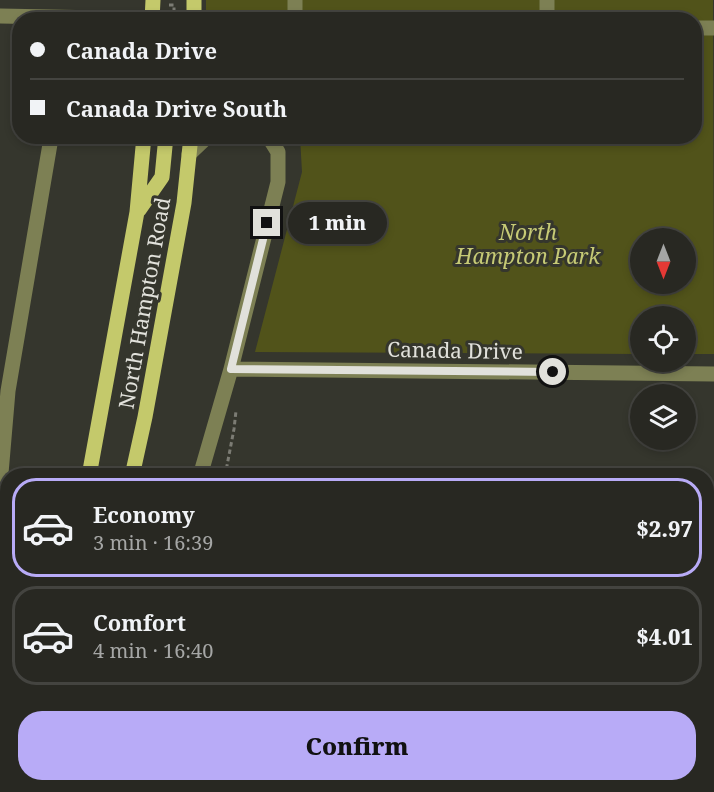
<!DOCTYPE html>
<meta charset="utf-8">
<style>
:root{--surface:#282822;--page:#30302a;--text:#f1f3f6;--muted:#a5a6a5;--line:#444440;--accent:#b8abf7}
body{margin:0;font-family:"Noto Serif",serif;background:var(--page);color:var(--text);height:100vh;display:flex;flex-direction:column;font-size:22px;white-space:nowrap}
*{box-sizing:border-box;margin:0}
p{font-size:20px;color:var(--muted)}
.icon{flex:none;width:33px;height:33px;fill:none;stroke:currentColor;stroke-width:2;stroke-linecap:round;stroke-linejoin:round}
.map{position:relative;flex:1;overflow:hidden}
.side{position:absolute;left:0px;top:468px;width:714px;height:324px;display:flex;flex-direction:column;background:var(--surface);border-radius:24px 24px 0 0;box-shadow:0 3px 9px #0003,0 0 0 2px var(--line)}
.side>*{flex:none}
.banner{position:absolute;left:12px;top:12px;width:690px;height:132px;border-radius:24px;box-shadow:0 3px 9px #0003,0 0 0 2px var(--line);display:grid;align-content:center;height:132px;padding:0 18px;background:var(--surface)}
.needle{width:39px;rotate:180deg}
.tools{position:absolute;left:630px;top:228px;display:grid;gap:12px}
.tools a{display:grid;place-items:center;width:66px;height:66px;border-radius:50%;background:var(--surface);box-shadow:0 3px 9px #0003,0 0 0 2px var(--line);font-size:30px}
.end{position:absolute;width:27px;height:27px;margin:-14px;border:8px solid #e1e1db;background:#111;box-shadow:0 0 0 3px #111}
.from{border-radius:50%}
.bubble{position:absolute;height:42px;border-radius:21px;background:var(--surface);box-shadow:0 3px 9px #0003,0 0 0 2px var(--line);font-size:20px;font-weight:800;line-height:42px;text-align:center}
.banner b{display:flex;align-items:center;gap:21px;height:57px;font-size:22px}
.banner b+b{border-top:2px solid var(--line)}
.banner i{width:15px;height:15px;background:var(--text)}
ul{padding:10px 0 0;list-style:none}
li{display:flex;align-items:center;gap:18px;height:99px;margin:0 12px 9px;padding:0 6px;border:3px solid var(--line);border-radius:24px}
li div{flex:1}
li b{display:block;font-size:22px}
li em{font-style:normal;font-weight:800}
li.selected{border-color:var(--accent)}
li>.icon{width:54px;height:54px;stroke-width:1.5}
.button{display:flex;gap:12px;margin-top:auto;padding:12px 18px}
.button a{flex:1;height:69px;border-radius:24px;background:var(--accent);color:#111;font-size:24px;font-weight:800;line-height:69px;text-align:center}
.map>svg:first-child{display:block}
</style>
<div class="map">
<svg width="714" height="792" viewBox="0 0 714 792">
<rect width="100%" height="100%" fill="#35362d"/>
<path fill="#51531a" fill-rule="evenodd" d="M 206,0 L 713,0 L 714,354 L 686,354 L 686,316 L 640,316 L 640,354 L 255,352 L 302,172 L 300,137 L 694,136 L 694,20 L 206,20 ZM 640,238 L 686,238 L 686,284 L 640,284 Z
M 0,559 L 8,560 L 8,784 L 706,784 L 706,579 L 714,579 L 714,792 L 0,792 Z"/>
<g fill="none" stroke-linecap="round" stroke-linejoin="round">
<path stroke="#7c7c74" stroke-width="3" stroke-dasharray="4.5 3" stroke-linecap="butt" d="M 169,5 L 174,5 L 174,14 L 179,14
M 225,476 L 234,429 L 236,411
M 0,590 L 8,597
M 0,679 L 8,679
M 706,683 L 714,683
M 0,741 L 8,740
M 706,747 L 714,747
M 263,792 L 288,784"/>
<path stroke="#7d8054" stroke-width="15" d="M 295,0 L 295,20
M 547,0 L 547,20
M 0,16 L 152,19
M 694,28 L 714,28
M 189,154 L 208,136
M 231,369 L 714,374
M 200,476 L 231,369 L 278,182 L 278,152 L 268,136
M 0,485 L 8,391 L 50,144 L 54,136
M 0,554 L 8,572"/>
<path stroke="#c4c96b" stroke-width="15" d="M 194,0 L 194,20
M 152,20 L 153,0
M 139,210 L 162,177 L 166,136
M 89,476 L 137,212 L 144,136
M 132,476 L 145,417 L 184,203 L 191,136
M 14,792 L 16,784
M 56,792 L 57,784"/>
</g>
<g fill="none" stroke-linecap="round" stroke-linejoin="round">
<path stroke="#e1e1db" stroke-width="8" d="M 267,223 L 231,369 L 553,372"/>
</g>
<g text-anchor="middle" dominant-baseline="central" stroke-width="6" stroke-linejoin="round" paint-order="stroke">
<g font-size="21" font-style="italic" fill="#c6ca75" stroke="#35362d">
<text x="528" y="232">North<tspan x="528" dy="24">Hampton Park</tspan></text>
</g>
<g font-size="21" fill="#e1e1db" stroke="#35362d">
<text transform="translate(144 303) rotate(-80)">North Hampton Road</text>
<text transform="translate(455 350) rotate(1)">Canada Drive</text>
</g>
</g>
</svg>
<div class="tools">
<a><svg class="needle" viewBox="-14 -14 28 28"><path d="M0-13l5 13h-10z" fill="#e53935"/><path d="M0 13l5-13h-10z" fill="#a5a6a5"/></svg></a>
<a><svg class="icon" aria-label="locate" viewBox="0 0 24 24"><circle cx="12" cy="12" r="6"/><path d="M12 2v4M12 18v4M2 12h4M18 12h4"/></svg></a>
<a><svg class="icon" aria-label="layers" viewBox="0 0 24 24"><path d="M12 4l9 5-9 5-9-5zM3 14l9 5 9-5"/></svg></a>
</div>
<i class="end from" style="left:553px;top:372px"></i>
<i class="end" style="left:267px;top:223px"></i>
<div class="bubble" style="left:288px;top:202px;width:99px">1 min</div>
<div class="banner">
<b><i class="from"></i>Canada Drive</b>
<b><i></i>Canada Drive South</b>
</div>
<section class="side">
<ul>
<li class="selected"><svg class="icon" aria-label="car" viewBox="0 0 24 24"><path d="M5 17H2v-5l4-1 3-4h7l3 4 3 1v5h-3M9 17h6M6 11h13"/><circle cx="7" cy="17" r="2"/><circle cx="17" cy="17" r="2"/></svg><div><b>Economy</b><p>3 min · 16:39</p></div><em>$2.97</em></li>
<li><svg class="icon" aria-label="car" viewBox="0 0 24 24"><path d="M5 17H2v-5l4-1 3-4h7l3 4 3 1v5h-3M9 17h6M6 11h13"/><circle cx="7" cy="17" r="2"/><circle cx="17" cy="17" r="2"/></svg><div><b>Comfort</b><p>4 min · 16:40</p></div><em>$4.01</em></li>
</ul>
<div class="button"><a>Confirm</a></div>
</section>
</div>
